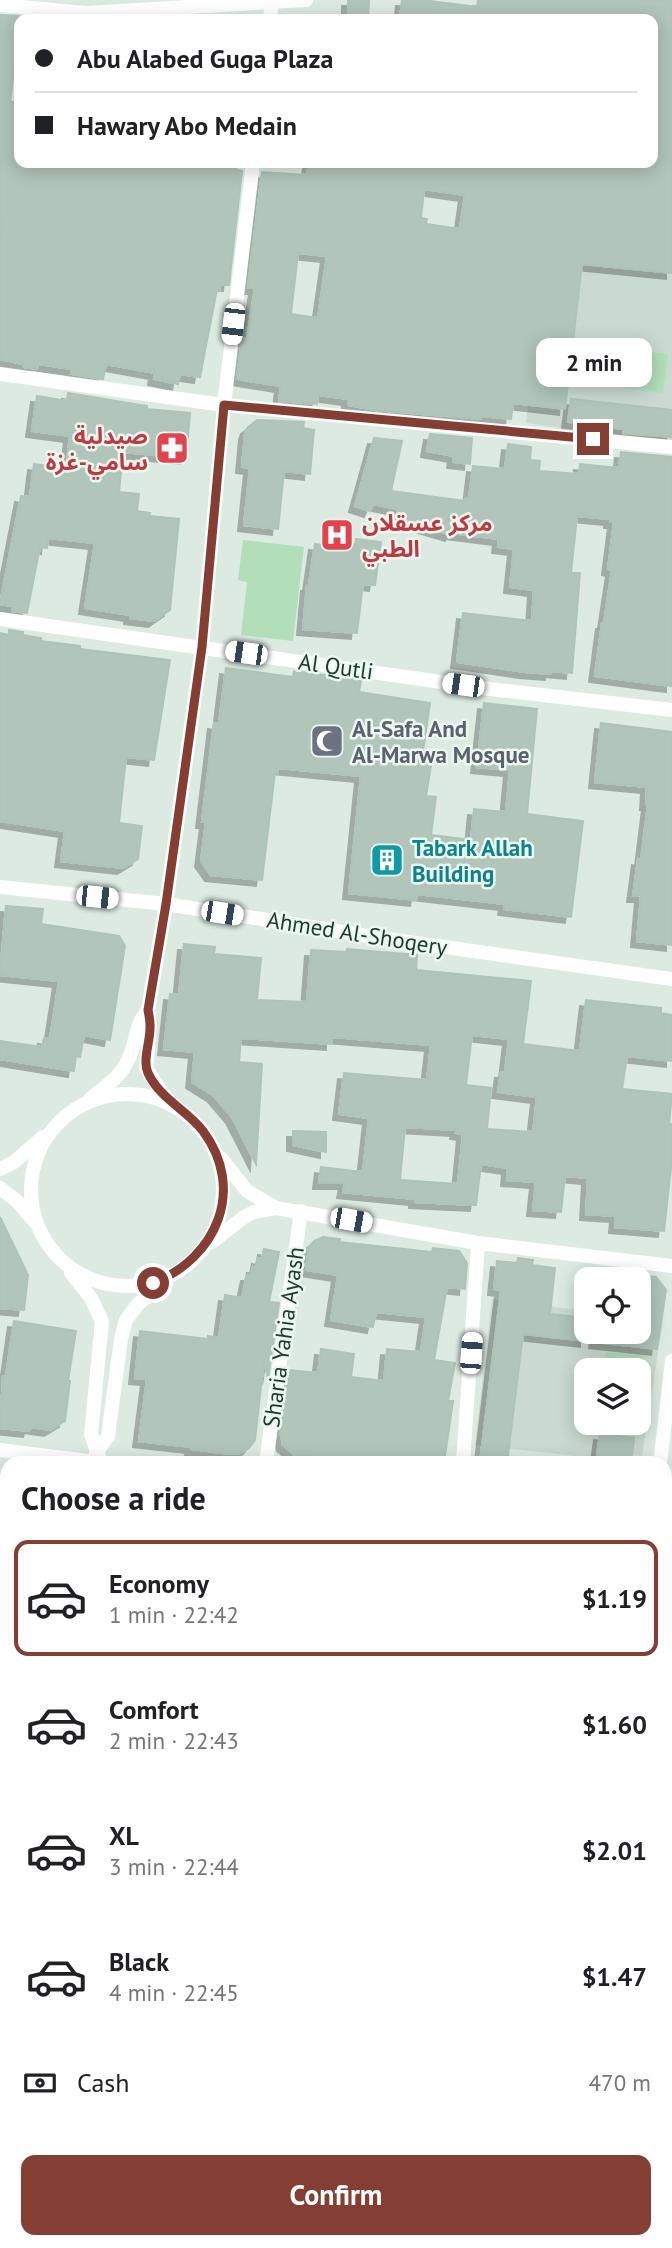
<!DOCTYPE html>
<meta charset="utf-8">
<style>
:root{--surface:#fff;--page:#f2f2f2;--text:#202124;--muted:#757577;--line:#e0e0e0;--accent:#843e33}
body{margin:0;font-family:"PT Sans","Noto Sans Arabic",sans-serif;background:var(--page);color:var(--text);height:100vh;display:flex;flex-direction:column;font-size:26px;white-space:nowrap}
*{box-sizing:border-box;margin:0}
p{font-size:23px;color:var(--muted)}
.icon{flex:none;width:38px;height:38px;fill:none;stroke:currentColor;stroke-width:2;stroke-linecap:round;stroke-linejoin:round}
.map{position:relative;flex:1;overflow:hidden}
.panel{position:absolute;left:0px;top:1456px;width:672px;height:793px;display:flex;flex-direction:column;background:var(--surface);border-radius:21px 21px 0 0;box-shadow:0 4px 18px #0003}
.panel>*{flex:none}
.top-card{position:absolute;left:14px;top:14px;width:644px;height:154px;border-radius:14px;box-shadow:0 4px 18px #0003;display:grid;align-content:center;height:154px;padding:0 21px;background:var(--surface)}
.buttons{position:absolute;left:574px;top:1267px;display:grid;gap:14px}
.buttons a{display:grid;place-items:center;width:77px;height:77px;border-radius:14px;background:var(--surface);box-shadow:0 4px 18px #0003;font-size:35px}
.end{position:absolute;width:32px;height:32px;margin:-16px;border:9px solid #843e33;background:#fff;box-shadow:0 0 0 4px #fff}
.from{border-radius:50%}
.bubble{position:absolute;height:49px;border-radius:14px;background:var(--surface);box-shadow:0 4px 18px #0003;font-size:23px;font-weight:700;line-height:49px;text-align:center}
.car{position:absolute;width:21px;height:42px;margin:-21px -10px;border-radius:9px;box-shadow:0 0 5px 2px #0007;background:linear-gradient(#fff 24%,#345 0 40%,#fff 0 76%,#345 0 86%,#fff 0)}
.top-card b{display:flex;align-items:center;gap:24px;height:66px;font-size:26px}
.top-card b+b{border-top:2px solid var(--line)}
.top-card i{width:18px;height:18px;background:var(--text)}
ul{padding:0;list-style:none}
li{display:flex;align-items:center;gap:21px;height:116px;margin:0 14px 10px;padding:0 7px;border:4px solid transparent;border-radius:14px}
li div{flex:1}
li b{display:block;font-size:26px}
li em{font-style:normal;font-weight:700}
li.current{border-color:var(--accent)}
li>.icon{width:63px;height:63px;stroke-width:1.5}
h2{padding:0 21px;font-size:32px;line-height:84px}
.pay{display:flex;align-items:center;gap:18px;height:77px;padding:0 21px;font-size:26px}
.pay p{margin-inline-start:auto}
.primary-button{display:flex;gap:14px;margin-top:auto;padding:14px 21px}
.primary-button a{flex:1;height:80px;border-radius:14px;background:var(--accent);color:#fff;font-size:28px;font-weight:700;line-height:80px;text-align:center}
.map>svg:first-child{display:block}
</style>
<div class="map">
<svg width="672" height="2248" viewBox="0 0 672 2248">
<defs>
<filter id="shadow"><feDropShadow dx="-6" dy="6" stdDeviation="0" flood-color="#0004"/></filter>
</defs>
<rect width="100%" height="100%" fill="#dceae2"/>
<path fill="#cadad1" fill-rule="evenodd" d="M 548,228 L 672,239 L 672,443 L 526,423 Z
M 492,1299 L 586,1311 L 586,1332 L 639,1332 L 639,1317 L 663,1320 L 642,1456 L 631,1455 L 630,1462 L 475,1445 ZM 586,1370 L 639,1370 L 639,1423 L 586,1423 Z"/>
<path fill="#b2deba" d="M 595,345 L 668,354 L 663,393 L 590,383 Z
M 243,540 L 304,547 L 293,641 L 241,635 L 247,582 L 238,580 Z
M 606,1352 L 645,1356 L 639,1407 L 639,1370 L 604,1370 Z"/>
<path fill="#b1c5bb" stroke="#aec4b9" stroke-width="2" fill-rule="evenodd" filter="url(#shadow)" d="M 348,0 L 369,0 L 368,19 L 348,19 Z
M 402,0 L 430,1 L 477,7 L 478,0 L 672,0 L 672,273 L 582,264 L 565,409 L 513,403 L 511,419 L 481,416 L 481,419 L 375,410 L 348,405 L 348,399 L 318,395 L 317,404 L 279,401 L 281,386 L 237,379 L 242,338 L 247,339 L 255,288 L 248,288 L 262,172 L 307,175 L 309,163 L 653,163 L 653,19 L 400,19 ZM 424,189 L 465,195 L 460,229 L 426,224 L 427,219 L 421,218 ZM 298,253 L 327,256 L 318,318 L 291,314 Z
M 0,15 L 19,16 L 19,62 L 15,62 L 10,102 L 19,102 L 19,163 L 237,163 L 236,170 L 242,171 L 229,285 L 220,285 L 220,290 L 217,289 L 200,377 L 180,374 L 178,384 L 154,379 L 155,373 L 106,364 L 103,379 L 71,374 L 72,369 L 38,364 L 37,369 L 23,367 L 23,364 L 0,359 L 0,236 L 2,222 L 0,221 Z
M 68,393 L 147,406 L 147,409 L 190,413 L 186,458 L 123,452 L 119,492 L 139,494 L 137,511 L 150,513 L 149,516 L 179,519 L 170,610 L 154,621 L 130,618 L 130,615 L 85,608 L 95,543 L 48,538 L 47,548 L 40,547 L 27,613 L 12,611 L 12,606 L 0,604 L 21,496 L 30,497 L 34,464 L 66,468 L 70,436 L 32,431 L 37,396 L 67,401 Z
M 571,399 L 672,410 L 672,437 L 623,433 L 623,429 L 568,422 Z
M 257,420 L 304,422 L 303,428 L 314,430 L 310,474 L 284,471 L 278,529 L 244,525 L 250,468 L 242,467 L 245,434 L 247,428 Z
M 430,434 L 472,438 L 470,464 L 453,462 L 454,456 L 427,451 Z
M 374,438 L 402,441 L 391,491 L 465,501 L 466,498 L 469,499 L 473,466 L 505,469 L 508,444 L 531,447 L 530,460 L 540,461 L 539,471 L 579,474 L 580,464 L 619,468 L 621,452 L 672,457 L 672,686 L 595,676 L 602,623 L 604,623 L 612,570 L 608,569 L 614,522 L 610,522 L 610,519 L 577,516 L 571,573 L 580,573 L 572,673 L 551,671 L 551,674 L 525,672 L 457,662 L 463,613 L 532,621 L 534,590 L 510,587 L 514,549 L 498,547 L 499,539 L 451,533 L 451,535 L 397,519 L 398,509 L 373,504 L 370,511 L 355,506 Z
M 356,539 L 381,542 L 375,585 L 363,584 L 357,633 L 303,629 L 307,585 L 309,585 L 315,544 L 354,550 Z
M 9,630 L 23,632 L 23,635 L 41,638 L 41,641 L 80,646 L 80,649 L 170,660 L 154,760 L 126,757 L 119,823 L 142,826 L 138,859 L 123,868 L 61,861 L 65,831 L 0,821 L 0,633 L 9,635 Z
M 226,668 L 293,677 L 294,671 L 361,680 L 359,692 L 430,703 L 423,751 L 433,753 L 426,796 L 436,797 L 431,835 L 471,840 L 474,809 L 506,812 L 510,770 L 477,767 L 484,703 L 537,709 L 527,814 L 583,821 L 571,917 L 504,909 L 505,904 L 417,894 L 416,900 L 349,893 L 361,776 L 278,768 L 278,773 L 275,772 L 262,880 L 211,875 L 201,861 L 206,822 L 202,822 L 214,723 L 219,724 Z
M 601,723 L 672,732 L 672,945 L 637,941 L 641,896 L 633,896 L 638,859 L 641,860 L 648,804 L 646,804 L 647,787 L 595,782 Z
M 6,906 L 43,909 L 41,924 L 119,936 L 125,946 L 110,1040 L 84,1035 L 80,1057 L 76,1056 L 74,1071 L 0,1059 L 0,1041 L 42,1047 L 44,1038 L 50,1039 L 59,981 L 0,975 Z
M 184,944 L 215,947 L 214,954 L 261,958 L 257,1000 L 307,1002 L 311,950 L 347,952 L 347,949 L 417,955 L 416,970 L 531,981 L 523,1044 L 580,1051 L 586,1000 L 661,1008 L 661,1013 L 672,1015 L 672,1061 L 627,1056 L 622,1089 L 672,1094 L 669,1124 L 672,1124 L 672,1158 L 664,1231 L 615,1227 L 616,1216 L 586,1214 L 588,1178 L 565,1176 L 561,1212 L 533,1210 L 536,1182 L 507,1180 L 508,1168 L 481,1164 L 476,1205 L 415,1202 L 415,1199 L 343,1192 L 345,1183 L 319,1183 L 321,1167 L 363,1172 L 369,1118 L 339,1114 L 344,1073 L 427,1080 L 431,1045 L 332,1037 L 332,1044 L 241,1038 L 239,1062 L 262,1064 L 256,1164 L 232,1117 L 214,1096 L 192,1082 L 195,1052 L 164,1049 L 170,994 L 179,995 ZM 472,1035 L 509,1039 L 505,1072 L 501,1072 L 498,1092 L 537,1097 L 533,1132 L 487,1129 L 491,1088 L 466,1085 ZM 405,1127 L 457,1130 L 456,1133 L 463,1134 L 458,1184 L 400,1180 Z
M 293,1131 L 326,1132 L 326,1152 L 293,1145 Z
M 0,1217 L 28,1275 L 24,1310 L 0,1308 Z
M 323,1237 L 340,1239 L 339,1242 L 432,1252 L 433,1248 L 459,1251 L 467,1263 L 465,1289 L 447,1287 L 434,1360 L 455,1363 L 448,1401 L 453,1401 L 444,1463 L 359,1463 L 295,1455 L 283,1445 L 280,1431 L 289,1370 L 318,1373 L 321,1349 L 354,1354 L 351,1377 L 384,1381 L 387,1349 L 421,1352 L 426,1317 L 376,1312 L 373,1327 L 331,1320 L 338,1275 L 306,1270 L 309,1247 L 314,1241 Z
M 264,1249 L 279,1252 L 269,1302 L 279,1303 L 268,1379 L 264,1360 L 255,1440 L 249,1448 L 240,1453 L 230,1454 L 191,1449 L 192,1447 L 139,1441 L 147,1379 L 135,1378 L 140,1331 L 208,1339 L 208,1336 L 219,1338 L 225,1295 L 242,1298 L 247,1275 L 251,1275 L 253,1267 L 256,1268 L 258,1258 L 262,1259 Z
M 518,1258 L 533,1260 L 532,1265 L 555,1268 L 550,1314 L 586,1318 L 586,1341 L 523,1334 L 507,1463 L 480,1463 L 501,1290 L 494,1289 L 497,1261 L 517,1263 Z
M 639,1275 L 656,1277 L 666,1290 L 657,1349 L 595,1342 L 596,1332 L 639,1332 Z
M 14,1321 L 76,1331 L 68,1381 L 70,1381 L 65,1421 L 50,1430 L 30,1427 L 29,1431 L 0,1428 L 3,1376 L 6,1376 Z
M 600,1434 L 634,1438 L 631,1463 L 596,1463 Z"/>
<g fill="none" stroke-linecap="round" stroke-linejoin="round">
<path stroke="#fff" stroke-width="14" d="M 0,5 L 86,13 L 306,0
M 270,19 L 272,0
M 0,374 L 224,405 L 672,447
M 0,619 L 490,689 L 672,710
M 0,887 L 166,904 L 387,939 L 672,979
M31 1190a96 96 0 1 1 192 0a96 96 0 1 1-192 0Z
M 90,1099 C 103,1088 121,1077 128,1060 C 137,1042 134,1026 148,1010
M 178,1109 L 162,1093 L 146,1068 L 150,1025 L 148,1010 L 166,904 L 202,647 L 224,405 L 253,163
M 221,1158 L 247,1191 L 276,1208
M 0,1169 L 14,1162 L 43,1137
M 0,1188 L 17,1201 L 34,1221
M 212,1242 L 244,1217 L 254,1212 L 276,1208 L 478,1243 L 672,1266
M 71,1273 L 91,1298 L 102,1322 L 91,1434 L 101,1463
M 0,1450 L 104,1463
M 96,1453 L 108,1436 L 121,1339 L 126,1320 L 138,1304 L 166,1281
M 266,1463 L 301,1211
M 463,1463 L 478,1243
M 660,1463 L 672,1361
M 0,1719 L 7,1720
M 665,1929 L 672,1929
M 0,1995 L 7,1996
M 0,2220 L 7,2173
M 172,2248 L 173,2242
M 366,2248 L 367,2242
M 568,2248 L 569,2242"/>
</g>
<g fill="none" stroke-linecap="round" stroke-linejoin="round">
<path stroke="#843e33" stroke-width="9" d="M 153,1283 C 217,1258 246,1189 203,1131 C 187,1110 160,1099 148,1073 C 142,1060 151,1040 150,1025 C 150,1020 149,1015 148,1010 L 166,904 L 202,647 L 224,405 L 593,439"/>
</g>
<defs>
<symbol id="pharmacy-square" viewBox="-11 -11 22 22"><rect x="-9" y="-9" width="18" height="18" rx="4" fill="#e0444e" stroke="#ecf7f0"/><path d="M-2-6h4v4h4v4h-4v4h-4v-4h-4v-4h4Z" fill="#fff"/></symbol>
<symbol id="hospital-square" viewBox="-11 -11 22 22"><rect x="-9" y="-9" width="18" height="18" rx="4" fill="#e0444e" stroke="#ecf7f0"/><path d="M-5-5h3v3.5h4V-5h3V5h-3V1.5h-4V5h-3Z" fill="#fff"/></symbol>
<symbol id="mosque-square" viewBox="-11 -11 22 22"><rect x="-9" y="-9" width="18" height="18" rx="4" fill="#6b7280" stroke="#ecf7f0"/><path d="M3.5-4.9A6 6 0 1 0 3.5 4.9A5 5 0 1 1 3.5-4.9Z" fill="#fff"/></symbol>
<symbol id="building-square" viewBox="-11 -11 22 22"><rect x="-9" y="-9" width="18" height="18" rx="4" fill="#0f9aa8" stroke="#ecf7f0"/><path d="M-4-6H4V6H1V3H-1V6H-4ZM-2.5-4.3h1.7v1.8h-1.7ZM.8-4.3h1.7v1.8H.8ZM-2.5-1h1.7V.8h-1.7ZM.8-1h1.7V.8H.8Z" fill="#fff"/></symbol>
</defs>
<g fill-rule="evenodd">
<use href="#pharmacy-square" x="153" y="429" width="38" height="38"/>
<use href="#hospital-square" x="318" y="516" width="38" height="38"/>
<use href="#mosque-square" x="308" y="722" width="38" height="38"/>
<use href="#building-square" x="368" y="841" width="38" height="38"/>
</g>
<g text-anchor="middle" dominant-baseline="central" stroke-width="5" stroke-linejoin="round" paint-order="stroke">
<g font-size="23" font-weight="bold" fill="#be3a42" stroke="#ecf7f0" text-anchor="end">
<text x="148" y="435">صيدلية<tspan x="148" dy="26">سامي-غزة</tspan></text>
<text x="362" y="522" text-anchor="start">مركز عسقلان<tspan x="362" dy="26">الطبي</tspan></text>
</g>
<g font-size="23" fill="#1d3a2f" stroke="#ecf7f0">
<text transform="translate(336 666) rotate(8)">Al Qutli</text>
<text transform="translate(357 933) rotate(9)">Ahmed Al-Shoqery</text>
<text transform="translate(283 1337) rotate(-82)">Sharia Yahia Ayash</text>
</g>
<g font-size="23" font-weight="bold" fill="#5b616d" stroke="#ecf7f0" text-anchor="start">
<text x="352" y="728">Al-Safa And<tspan x="352" dy="26">Al-Marwa Mosque</tspan></text>
</g>
<g font-size="23" font-weight="bold" fill="#0d838f" stroke="#ecf7f0" text-anchor="start">
<text x="412" y="847">Tabark Allah<tspan x="412" dy="26">Building</tspan></text>
</g>
</g>
</svg>
<div class="buttons">
<a><svg class="icon" aria-label="locate" viewBox="0 0 24 24"><circle cx="12" cy="12" r="6"/><path d="M12 2v4M12 18v4M2 12h4M18 12h4"/></svg></a>
<a><svg class="icon" aria-label="layers" viewBox="0 0 24 24"><path d="M12 4l9 5-9 5-9-5zM3 14l9 5 9-5"/></svg></a>
</div>
<i class="end from" style="left:153px;top:1283px"></i>
<i class="end" style="left:593px;top:439px"></i>
<div class="bubble" style="left:536px;top:338px;width:116px">2 min</div>
<i class="car" style="left:233px;top:324px;rotate:187deg"></i>
<i class="car" style="left:246px;top:653px;rotate:278deg"></i>
<i class="car" style="left:463px;top:685px;rotate:278deg"></i>
<i class="car" style="left:97px;top:897px;rotate:96deg"></i>
<i class="car" style="left:222px;top:913px;rotate:99deg"></i>
<i class="car" style="left:351px;top:1220px;rotate:100deg"></i>
<i class="car" style="left:471px;top:1353px;rotate:4deg"></i>
<div class="top-card">
<b><i class="from"></i>Abu Alabed Guga Plaza</b>
<b><i></i>Hawary Abo Medain</b>
</div>
<section class="panel">
<h2>Choose a ride</h2>
<ul>
<li class="current"><svg class="icon" aria-label="car" viewBox="0 0 24 24"><path d="M5 17H2v-5l4-1 3-4h7l3 4 3 1v5h-3M9 17h6M6 11h13"/><circle cx="7" cy="17" r="2"/><circle cx="17" cy="17" r="2"/></svg><div><b>Economy</b><p>1 min · 22:42</p></div><em>$1.19</em></li>
<li><svg class="icon" aria-label="car" viewBox="0 0 24 24"><path d="M5 17H2v-5l4-1 3-4h7l3 4 3 1v5h-3M9 17h6M6 11h13"/><circle cx="7" cy="17" r="2"/><circle cx="17" cy="17" r="2"/></svg><div><b>Comfort</b><p>2 min · 22:43</p></div><em>$1.60</em></li>
<li><svg class="icon" aria-label="car" viewBox="0 0 24 24"><path d="M5 17H2v-5l4-1 3-4h7l3 4 3 1v5h-3M9 17h6M6 11h13"/><circle cx="7" cy="17" r="2"/><circle cx="17" cy="17" r="2"/></svg><div><b>XL</b><p>3 min · 22:44</p></div><em>$2.01</em></li>
<li><svg class="icon" aria-label="car" viewBox="0 0 24 24"><path d="M5 17H2v-5l4-1 3-4h7l3 4 3 1v5h-3M9 17h6M6 11h13"/><circle cx="7" cy="17" r="2"/><circle cx="17" cy="17" r="2"/></svg><div><b>Black</b><p>4 min · 22:45</p></div><em>$1.47</em></li>
</ul>
<div class="pay"><svg class="icon" aria-label="cash" viewBox="0 0 24 24"><path d="M3 7h18v10H3z"/><circle cx="12" cy="12" r="2"/></svg>Cash<p>470 m</p></div>
<div class="primary-button"><a>Confirm</a></div>
</section>
</div>
